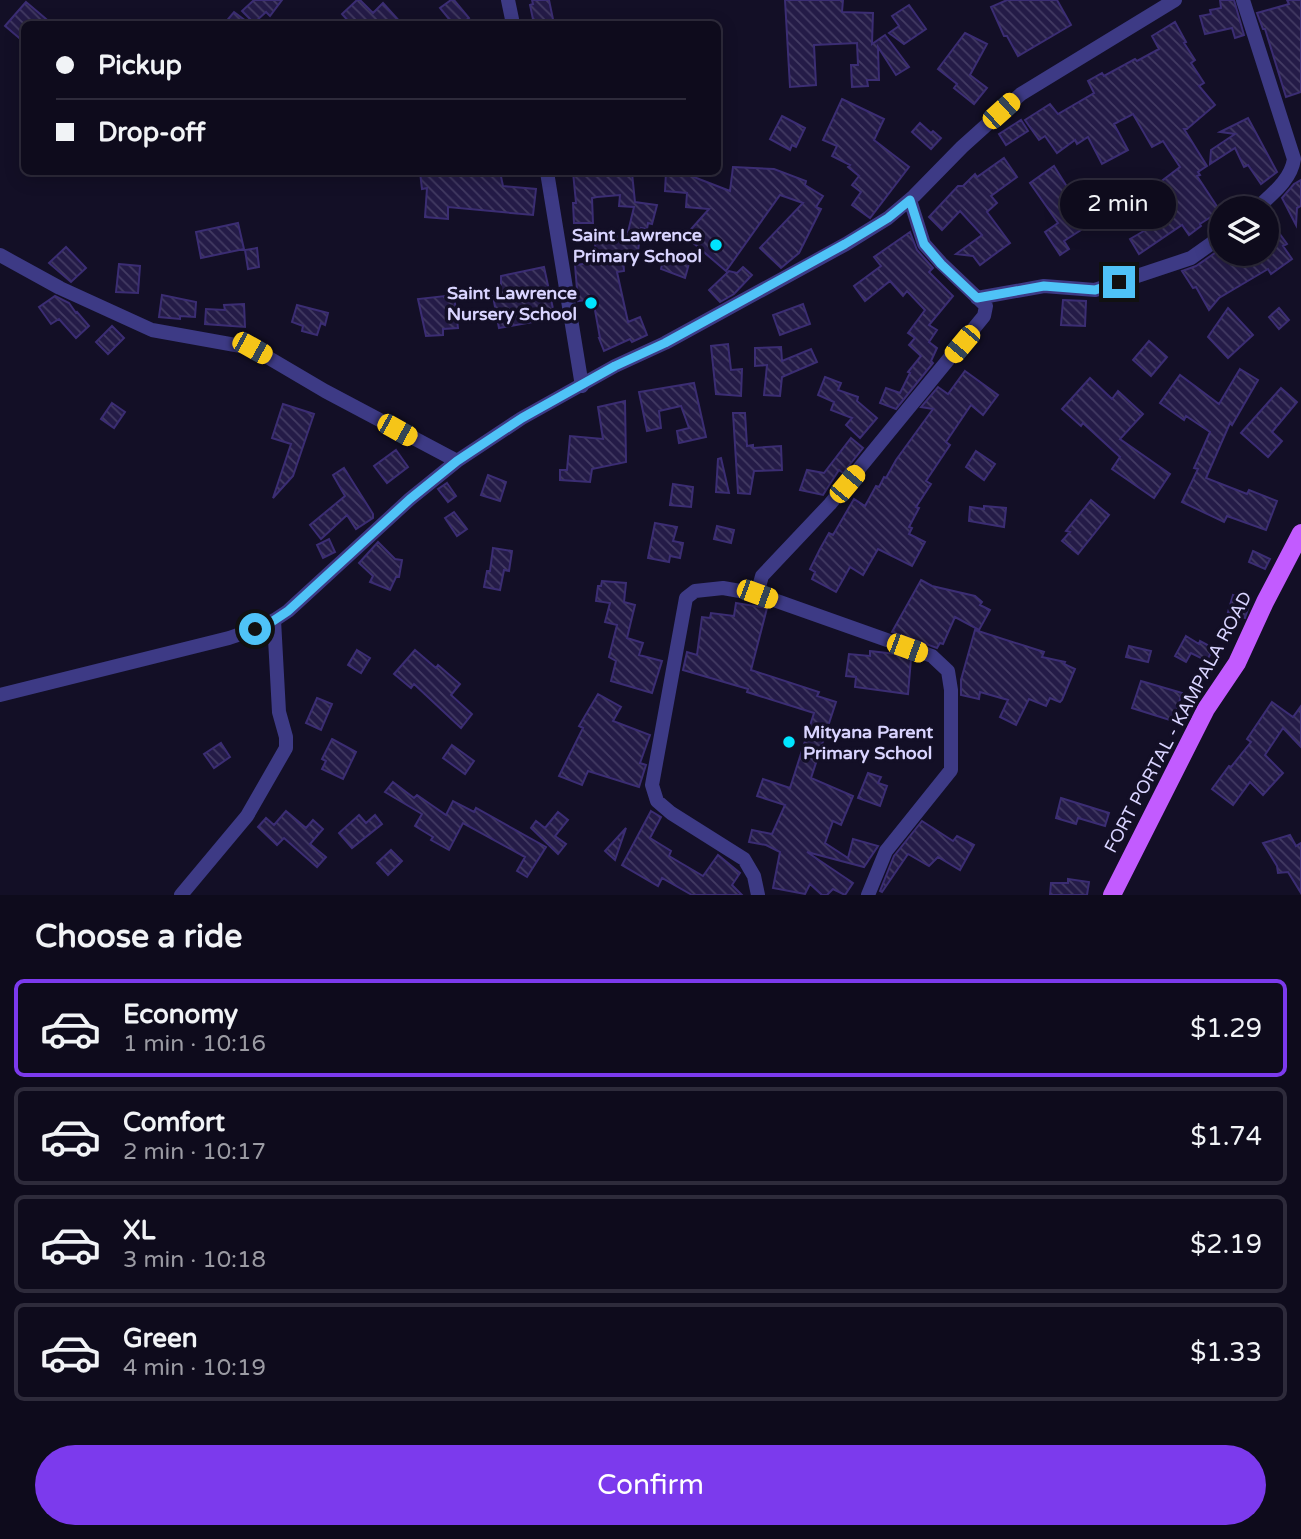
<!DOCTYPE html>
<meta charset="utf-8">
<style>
:root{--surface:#0e0b1c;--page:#1c1929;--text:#f1f3f6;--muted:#9b9ba3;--line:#2e2b3b;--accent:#7c3aed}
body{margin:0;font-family:"Varela Round",sans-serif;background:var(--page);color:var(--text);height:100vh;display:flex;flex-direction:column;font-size:26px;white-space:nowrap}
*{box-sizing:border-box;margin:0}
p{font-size:23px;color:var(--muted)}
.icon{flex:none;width:38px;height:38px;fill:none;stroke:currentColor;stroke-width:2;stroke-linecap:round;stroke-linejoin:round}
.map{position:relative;height:895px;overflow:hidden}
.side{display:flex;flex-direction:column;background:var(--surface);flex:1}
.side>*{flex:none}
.top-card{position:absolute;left:21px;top:21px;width:700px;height:154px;border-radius:10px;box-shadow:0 4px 18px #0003,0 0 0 2px var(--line);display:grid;align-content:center;height:154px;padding:0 35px;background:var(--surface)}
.buttons{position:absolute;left:1209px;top:196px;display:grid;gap:14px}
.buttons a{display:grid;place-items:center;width:70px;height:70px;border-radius:50%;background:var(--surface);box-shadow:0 4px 18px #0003,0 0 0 2px var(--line);font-size:35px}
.end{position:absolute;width:32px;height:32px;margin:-16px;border:9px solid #4fc3f7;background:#111;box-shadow:0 0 0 4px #111}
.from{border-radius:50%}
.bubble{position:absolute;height:49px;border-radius:24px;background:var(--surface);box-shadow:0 4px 18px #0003,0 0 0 2px var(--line);font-size:23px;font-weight:600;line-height:49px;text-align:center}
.car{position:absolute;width:21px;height:42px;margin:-21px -10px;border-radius:9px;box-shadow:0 0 5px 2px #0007;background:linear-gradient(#f5c518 24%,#345 0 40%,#f5c518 0 76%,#345 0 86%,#f5c518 0)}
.top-card b{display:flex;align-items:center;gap:24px;height:66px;font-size:26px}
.top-card b+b{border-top:2px solid var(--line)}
.top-card i{width:18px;height:18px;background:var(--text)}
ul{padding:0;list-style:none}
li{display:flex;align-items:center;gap:21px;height:98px;margin:0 14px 10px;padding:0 21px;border:4px solid var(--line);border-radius:10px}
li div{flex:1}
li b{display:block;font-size:26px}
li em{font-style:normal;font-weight:600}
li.selected{border-color:var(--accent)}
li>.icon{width:63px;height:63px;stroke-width:1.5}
h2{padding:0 35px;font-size:32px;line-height:84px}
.button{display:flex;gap:14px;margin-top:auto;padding:14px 35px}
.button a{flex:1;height:80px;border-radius:42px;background:var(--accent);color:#fff;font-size:28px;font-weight:600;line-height:80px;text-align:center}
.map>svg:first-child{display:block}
</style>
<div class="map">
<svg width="1301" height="895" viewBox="0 0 1301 895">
<defs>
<pattern id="building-back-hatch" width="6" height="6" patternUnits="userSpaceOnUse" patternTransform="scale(1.75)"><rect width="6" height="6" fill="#241b47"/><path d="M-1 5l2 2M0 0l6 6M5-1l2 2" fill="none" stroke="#433b63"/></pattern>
</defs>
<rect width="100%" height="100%" fill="#130f26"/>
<path fill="url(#building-back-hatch)" stroke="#3b2d73" stroke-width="2" d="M 254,0 L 282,0 L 270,16 L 266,12 L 254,23 L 242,11 Z
M 357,0 L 360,0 L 373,13 L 383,3 L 402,24 L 351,24 L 342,14 Z
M 451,0 L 454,0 L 469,18 L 461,24 L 453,24 L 440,8 Z
M 532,0 L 549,0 L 554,24 L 534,24 L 530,5 L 533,4 Z
M 785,0 L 843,0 L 842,12 L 873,13 L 872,44 L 885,35 L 909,67 L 896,75 L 878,47 L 879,80 L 867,80 L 868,86 L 852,87 L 851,65 L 858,65 L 857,43 L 814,45 L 816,85 L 790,87 Z
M 1007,0 L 1057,0 L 1071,25 L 1018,56 L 1007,36 L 1004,36 L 991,7 Z
M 1220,0 L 1234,0 L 1244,35 L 1235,38 L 1232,28 L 1205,34 L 1200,16 L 1211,14 L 1210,10 L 1221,8 Z
M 1287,0 L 1301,0 L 1301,92 L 1286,97 L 1265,29 L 1263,29 L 1257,13 L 1289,4 Z
M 26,2 L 52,24 L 24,24 L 24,42 L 5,26 Z
M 909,5 L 926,29 L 904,44 L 889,33 L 899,26 L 892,16 Z
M 234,12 L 250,24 L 224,24 Z
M 1175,22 L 1186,42 L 1184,43 L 1195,60 L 1191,63 L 1204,83 L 1199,86 L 1215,105 L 1187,129 L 1184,129 L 1207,166 L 1198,172 L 1200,175 L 1197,176 L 1220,211 L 1200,224 L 1201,226 L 1189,235 L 1182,225 L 1139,254 L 1130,239 L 1161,221 L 1150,203 L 1161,196 L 1155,186 L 1180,167 L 1163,141 L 1152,147 L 1133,114 L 1114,124 L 1128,150 L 1102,164 L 1088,137 L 1077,144 L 1075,140 L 1057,153 L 1045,136 L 1039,140 L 1025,120 L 1050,104 L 1058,114 L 1094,93 L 1088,81 L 1102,73 L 1104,76 L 1135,59 L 1137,61 L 1159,49 L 1152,36 Z
M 965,33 L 987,44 L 970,75 L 987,88 L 974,104 L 954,88 L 957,84 L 938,69 Z
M 842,99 L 884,119 L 874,140 L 909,167 L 870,218 L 852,205 L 861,192 L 852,185 L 859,176 L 848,167 L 850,165 L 832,156 L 837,146 L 823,140 Z
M 782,116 L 805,128 L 796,147 L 792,145 L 790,150 L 770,139 Z
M 1248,118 L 1277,172 L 1261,184 L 1248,165 L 1244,167 L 1235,148 L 1210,164 L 1211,150 L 1235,134 L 1220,132 Z
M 1021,120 L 1028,131 L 1006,145 L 999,134 Z
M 920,123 L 931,133 L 933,131 L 941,138 L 931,149 L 912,132 Z
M 1004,158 L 1017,177 L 991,196 L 997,203 L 987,212 L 1010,243 L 980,265 L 973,256 L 956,254 L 982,235 L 960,211 L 942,230 L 929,217 L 958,186 L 963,186 L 975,174 L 977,177 Z
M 1054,166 L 1076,201 L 1103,190 L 1111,211 L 1077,224 L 1081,230 L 1064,241 L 1069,249 L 1060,255 L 1045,232 L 1058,223 L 1030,183 Z
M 733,167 L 774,169 L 806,181 L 805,185 L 823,196 L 816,207 L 821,209 L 799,253 L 781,268 L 760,248 L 803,203 L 780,195 L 726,271 L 685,236 L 709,209 L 686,207 L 687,193 L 665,191 L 666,172 L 681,172 L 730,191 Z
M 420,172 L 500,172 L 503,186 L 536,189 L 533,215 L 448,207 L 448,219 L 425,217 L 427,188 L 422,189 Z
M 573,172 L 632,173 L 635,202 L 657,205 L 652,224 L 648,223 L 647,229 L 641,228 L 637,259 L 623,258 L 624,271 L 617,272 L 628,322 L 640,317 L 647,335 L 632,342 L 630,339 L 604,351 L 599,338 L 600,338 L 593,299 L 578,301 L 575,265 L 597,262 L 595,244 L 600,243 L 600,231 L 628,232 L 634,207 L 619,206 L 620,195 L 597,197 L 592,198 L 593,223 L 574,223 L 573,203 L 576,203 Z
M 1301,180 L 1301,206 L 1297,208 L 1296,225 L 1282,198 L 1294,184 Z
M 238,223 L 244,249 L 201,258 L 196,232 Z
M 1274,226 L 1287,244 L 1283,246 L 1292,259 L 1271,274 L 1268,269 L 1219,298 L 1209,310 L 1196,287 L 1193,288 L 1182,271 L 1196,266 L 1222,248 L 1222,254 L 1267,254 L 1267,230 Z
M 910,232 L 917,250 L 933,268 L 929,272 L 953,296 L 929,325 L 937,330 L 929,342 L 937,348 L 931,361 L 933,363 L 896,409 L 880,403 L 886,388 L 900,393 L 910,373 L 908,372 L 921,356 L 909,345 L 915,338 L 908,333 L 925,310 L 907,291 L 903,296 L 890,281 L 865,301 L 854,286 L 881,266 L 874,257 Z
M 66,247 L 86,268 L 71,282 L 49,263 Z
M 257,248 L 259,267 L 248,269 L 245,250 Z
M 665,253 L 690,260 L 685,278 L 661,269 Z
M 119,264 L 140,266 L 138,293 L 116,292 Z
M 544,267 L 555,318 L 499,328 L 493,296 L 501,295 L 501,276 Z
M 743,267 L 752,275 L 734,294 L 720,302 L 709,290 L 729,271 L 737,273 Z
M 162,295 L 196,302 L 195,317 L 180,316 L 180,319 L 159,317 Z
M 454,295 L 458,328 L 443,329 L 443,335 L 426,336 L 418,299 Z
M 55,296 L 69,303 L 76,313 L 77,312 L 89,326 L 76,338 L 59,319 L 51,324 L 39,307 Z
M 1063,300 L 1086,301 L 1085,326 L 1061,325 Z
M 244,304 L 245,327 L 205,324 L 206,309 L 225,310 L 224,305 Z
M 803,304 L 810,324 L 780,335 L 773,315 Z
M 297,305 L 328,313 L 325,325 L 321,323 L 317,335 L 302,331 L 303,326 L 292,322 Z
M 1228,308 L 1253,335 L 1228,358 L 1208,337 Z
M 1279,308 L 1289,320 L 1279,329 L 1269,317 Z
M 112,326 L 124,338 L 108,354 L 96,342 Z
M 1149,341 L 1167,357 L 1151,376 L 1133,360 Z
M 728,344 L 731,370 L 742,369 L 741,396 L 716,394 L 711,346 Z
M 781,347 L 782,361 L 811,349 L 817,362 L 782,377 L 780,396 L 764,395 L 767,365 L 755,366 L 755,348 Z
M 1240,369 L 1258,380 L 1232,425 L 1230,423 L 1206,478 L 1247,494 L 1249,490 L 1277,501 L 1266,530 L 1227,516 L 1224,522 L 1182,502 L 1198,469 L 1194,468 L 1210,432 L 1186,416 L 1184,420 L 1160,403 L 1180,375 L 1219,404 Z
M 965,371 L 998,395 L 983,415 L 971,405 L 946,442 L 950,445 L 926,481 L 931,484 L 916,507 L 919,508 L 909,527 L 912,528 L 909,534 L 925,542 L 912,566 L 878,549 L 863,575 L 850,567 L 836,592 L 812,579 L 815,572 L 810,569 L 820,549 L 829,533 L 833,535 L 854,499 L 865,506 L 876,486 L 879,487 L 884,477 L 886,478 L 896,460 L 933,409 L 921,407 L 938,387 L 948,394 Z
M 825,377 L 841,383 L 838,390 L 858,397 L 857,401 L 877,418 L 860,438 L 846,425 L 852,418 L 831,410 L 834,402 L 818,395 Z
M 1090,378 L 1112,399 L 1118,391 L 1143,414 L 1120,439 L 1170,474 L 1154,498 L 1112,469 L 1120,457 L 1083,423 L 1081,426 L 1062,409 Z
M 694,383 L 706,437 L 679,443 L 677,431 L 689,428 L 681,406 L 659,411 L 661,428 L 647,431 L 639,392 Z
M 1281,388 L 1297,402 L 1272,432 L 1282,441 L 1268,457 L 1241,433 Z
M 625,401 L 626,462 L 592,469 L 590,482 L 560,480 L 560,470 L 567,470 L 570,436 L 603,439 L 598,407 Z
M 112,403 L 125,412 L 114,428 L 101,419 Z
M 283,404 L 314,414 L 293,476 L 273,498 L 291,444 L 272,438 Z
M 733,413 L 745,413 L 747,446 L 753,445 L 753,448 L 781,446 L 782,470 L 754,471 L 750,494 L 738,493 Z
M 851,438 L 863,448 L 843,473 L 839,470 L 823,495 L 800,490 L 807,470 L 824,473 Z
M 396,450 L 408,467 L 387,483 L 374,466 Z
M 976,451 L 995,464 L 984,480 L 966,467 Z
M 721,458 L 729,493 L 716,492 L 718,459 Z
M 344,468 L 373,514 L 373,518 L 356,529 L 347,515 L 321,539 L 310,525 L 345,496 L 333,475 Z
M 488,475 L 506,482 L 500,501 L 481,495 Z
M 447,483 L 456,496 L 448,502 L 438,489 Z
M 673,484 L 693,487 L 691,507 L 670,505 Z
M 1091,500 L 1109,515 L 1078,554 L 1062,541 L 1070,532 L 1066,531 Z
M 984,506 L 1006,508 L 1004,527 L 969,521 L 970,507 L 984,509 Z
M 454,512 L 467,529 L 457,536 L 445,518 Z
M 655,523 L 677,527 L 673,541 L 683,543 L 680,558 L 670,556 L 669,562 L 648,558 Z
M 717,526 L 734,530 L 731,543 L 714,539 Z
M 329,539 L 335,552 L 323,558 L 317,545 Z
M 378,542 L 395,559 L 402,560 L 399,577 L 396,577 L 390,590 L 370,582 L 373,576 L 359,563 Z
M 493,548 L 512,551 L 509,571 L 504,570 L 500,590 L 484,587 L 487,571 L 490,571 Z
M 1253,551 L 1270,559 L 1265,569 L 1249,562 Z
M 921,580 L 932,586 L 975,596 L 982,602 L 980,605 L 990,610 L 979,630 L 955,617 L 943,644 L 940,643 L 937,648 L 892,632 Z
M 602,581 L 626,583 L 624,602 L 635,605 L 627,638 L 643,643 L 639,655 L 662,661 L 652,693 L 611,681 L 616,661 L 609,657 L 617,625 L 605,622 L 610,603 L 596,601 L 598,586 L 601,586 Z
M 1233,595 L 1251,600 L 1245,618 L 1228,612 Z
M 736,603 L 767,608 L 751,670 L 819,692 L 817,696 L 836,702 L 811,778 L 853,796 L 841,825 L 833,821 L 825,843 L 848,858 L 853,839 L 878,846 L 864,867 L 807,852 L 853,883 L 845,895 L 833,889 L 827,895 L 822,895 L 810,884 L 805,894 L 773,888 L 780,852 L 766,845 L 749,842 L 752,830 L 772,834 L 785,805 L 757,796 L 763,779 L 790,788 L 814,713 L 747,692 L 748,689 L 683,670 L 687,652 L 697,655 L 702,617 L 710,618 L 711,613 L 734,616 Z
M 975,630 L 1044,652 L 1042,657 L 1065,662 L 1064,664 L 1075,669 L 1062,700 L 1060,702 L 1050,698 L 1046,706 L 1029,699 L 1016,725 L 1000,717 L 1008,700 L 980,692 L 979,699 L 961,695 L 961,680 Z
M 1186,636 L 1199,644 L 1200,641 L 1213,648 L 1207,661 L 1191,653 L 1186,662 L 1175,656 Z
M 1129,646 L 1151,651 L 1148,662 L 1126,657 Z
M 357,650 L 370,658 L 361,673 L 348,665 Z
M 415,650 L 436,668 L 438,665 L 460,684 L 451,695 L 472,714 L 461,728 L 414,684 L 411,688 L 394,674 Z
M 870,651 L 896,654 L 911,659 L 908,694 L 855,687 L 856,677 L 846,676 L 849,654 L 870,656 Z
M 1141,681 L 1182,693 L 1173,721 L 1132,708 Z
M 598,694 L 621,707 L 613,721 L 650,735 L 640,763 L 646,765 L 639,787 L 588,771 L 582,785 L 559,776 L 583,728 L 579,726 Z
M 317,698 L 332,704 L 321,730 L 306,723 Z
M 1272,702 L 1293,717 L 1301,706 L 1301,747 L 1283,728 L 1265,755 L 1283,773 L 1263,795 L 1250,782 L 1233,805 L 1212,789 L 1229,766 L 1231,767 L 1251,742 L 1247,739 Z
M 332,739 L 356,752 L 343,779 L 322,769 L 326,761 L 322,759 Z
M 221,743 L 230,757 L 214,768 L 204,754 Z
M 452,745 L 474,761 L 465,774 L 443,758 Z
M 868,773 L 881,777 L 878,783 L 887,786 L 880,806 L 858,798 Z
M 393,782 L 414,798 L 417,795 L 446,815 L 453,801 L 474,812 L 476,808 L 546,847 L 527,877 L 517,871 L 525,857 L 463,823 L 449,850 L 431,840 L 433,837 L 415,826 L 422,814 L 385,792 Z
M 1061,798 L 1109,813 L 1105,826 L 1078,818 L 1076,824 L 1056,818 Z
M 286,811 L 306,828 L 313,820 L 323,829 L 310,844 L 326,857 L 317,867 L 284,838 L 277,845 L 258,827 L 266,818 L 274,825 Z
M 651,811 L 661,817 L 650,838 L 671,851 L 669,856 L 703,876 L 718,855 L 740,873 L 732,885 L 742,895 L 692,895 L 662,878 L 658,886 L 622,865 Z
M 558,812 L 568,820 L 555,836 L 566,844 L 558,854 L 531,828 L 536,821 L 545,828 Z
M 359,815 L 366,823 L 375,815 L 382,824 L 352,848 L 339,833 Z
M 922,821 L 953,841 L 957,836 L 974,845 L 960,870 L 938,857 L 929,866 L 908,854 L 882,892 L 880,891 L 894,856 Z
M 626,828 L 615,860 L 605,851 Z
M 1290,835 L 1296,846 L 1301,843 L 1301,893 L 1288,872 L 1278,873 L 1277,866 L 1263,843 Z
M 391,850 L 402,861 L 388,875 L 377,863 Z
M 1068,879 L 1089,882 L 1087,895 L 1050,895 L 1051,883 L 1068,883 Z"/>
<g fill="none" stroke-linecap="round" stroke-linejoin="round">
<path stroke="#3d3a85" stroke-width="14" d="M 508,0 L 513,24
M 1243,0 L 1294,159 C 1291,180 1272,194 1257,208
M 547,172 L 582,386
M 0,255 L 60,288 L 152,330 L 252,348 L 325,391 L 457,461
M 977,298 L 1044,286 L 1095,290 L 1191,258 L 1222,236
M 757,594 L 762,576 L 830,504 L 984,316 L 986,306 L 941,263 L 924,244 L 910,200
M 0,695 L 229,638 L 267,625 L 288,611 L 410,499 L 457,461 L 522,418 L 615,366 L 665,343 L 846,244 L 888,218 L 914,196 L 962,147 L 1021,94 L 1175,0
M 181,895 L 247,816 L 286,748 L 286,737 L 279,712 L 274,620
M 758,895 L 754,876 L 744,859 L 671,813 L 657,801 L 652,785 L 686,598 L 695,591 L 723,588 L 757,594 L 932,656 L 948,671 L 951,690 L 951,770 L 886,851 L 868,895"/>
<path stroke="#c25bff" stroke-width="18" d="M 1112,895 L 1206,709 L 1237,663 L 1265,602 L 1301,533"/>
</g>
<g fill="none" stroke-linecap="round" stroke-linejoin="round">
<path stroke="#4fc3f7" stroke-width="9" d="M 255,629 L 267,625 L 288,611 L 410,499 L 457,461 L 522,418 L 615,366 L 665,343 L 845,244 L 888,218 L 910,200 L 924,244 L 941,264 L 977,298 L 1044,286 L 1095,290 L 1119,282"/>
</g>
<g fill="#00e5ff" stroke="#130f26" stroke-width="2.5">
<circle cx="716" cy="245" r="7"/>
<circle cx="591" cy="303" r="7"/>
<circle cx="789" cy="742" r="7"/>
</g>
<g text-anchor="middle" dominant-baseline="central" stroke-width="7" stroke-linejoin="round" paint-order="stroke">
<g font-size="18" font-weight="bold" fill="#d9d4ff" stroke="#130f26" text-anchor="end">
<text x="702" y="235">Saint Lawrence<tspan x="702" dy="21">Primary School</tspan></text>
<text x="577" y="293">Saint Lawrence<tspan x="577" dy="21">Nursery School</tspan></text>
<text x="803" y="732" text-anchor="start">Mityana Parent<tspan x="803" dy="21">Primary School</tspan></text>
</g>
<g font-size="18" fill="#d9d4ff" stroke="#130f26">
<text transform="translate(1178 722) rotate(-62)">FORT PORTAL - KAMPALA ROAD</text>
</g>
</g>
</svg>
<div class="buttons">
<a><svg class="icon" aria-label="layers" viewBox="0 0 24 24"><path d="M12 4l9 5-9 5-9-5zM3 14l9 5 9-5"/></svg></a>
</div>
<i class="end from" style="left:255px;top:629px"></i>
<i class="end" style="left:1119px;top:282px"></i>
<div class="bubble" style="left:1060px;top:180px;width:116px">2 min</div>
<i class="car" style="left:1001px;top:111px;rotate:48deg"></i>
<i class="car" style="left:962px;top:344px;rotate:220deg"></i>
<i class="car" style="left:252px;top:348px;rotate:119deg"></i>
<i class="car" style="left:397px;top:430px;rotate:119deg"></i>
<i class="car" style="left:847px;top:484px;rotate:40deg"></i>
<i class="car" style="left:757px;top:594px;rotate:110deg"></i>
<i class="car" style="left:907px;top:648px;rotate:110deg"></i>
<div class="top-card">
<b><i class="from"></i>Pickup</b>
<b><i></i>Drop-off</b>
</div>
</div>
<section class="side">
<h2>Choose a ride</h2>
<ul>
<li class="selected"><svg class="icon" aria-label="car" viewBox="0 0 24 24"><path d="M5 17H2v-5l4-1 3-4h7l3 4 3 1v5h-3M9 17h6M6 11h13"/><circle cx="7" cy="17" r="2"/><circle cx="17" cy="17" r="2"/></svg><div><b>Economy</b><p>1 min · 10:16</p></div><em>$1.29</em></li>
<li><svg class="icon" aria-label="car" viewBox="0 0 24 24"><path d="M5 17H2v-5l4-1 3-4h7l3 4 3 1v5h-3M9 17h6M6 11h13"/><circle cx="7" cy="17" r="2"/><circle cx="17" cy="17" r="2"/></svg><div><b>Comfort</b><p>2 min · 10:17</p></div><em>$1.74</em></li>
<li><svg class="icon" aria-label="car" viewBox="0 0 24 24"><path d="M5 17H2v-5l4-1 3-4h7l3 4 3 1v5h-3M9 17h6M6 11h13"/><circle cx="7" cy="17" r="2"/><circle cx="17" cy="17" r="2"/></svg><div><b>XL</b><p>3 min · 10:18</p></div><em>$2.19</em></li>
<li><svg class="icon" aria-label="car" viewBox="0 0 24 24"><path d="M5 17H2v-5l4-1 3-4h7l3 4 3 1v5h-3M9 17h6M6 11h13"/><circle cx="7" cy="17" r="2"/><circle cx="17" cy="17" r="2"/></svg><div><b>Green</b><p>4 min · 10:19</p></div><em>$1.33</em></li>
</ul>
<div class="button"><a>Confirm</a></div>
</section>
